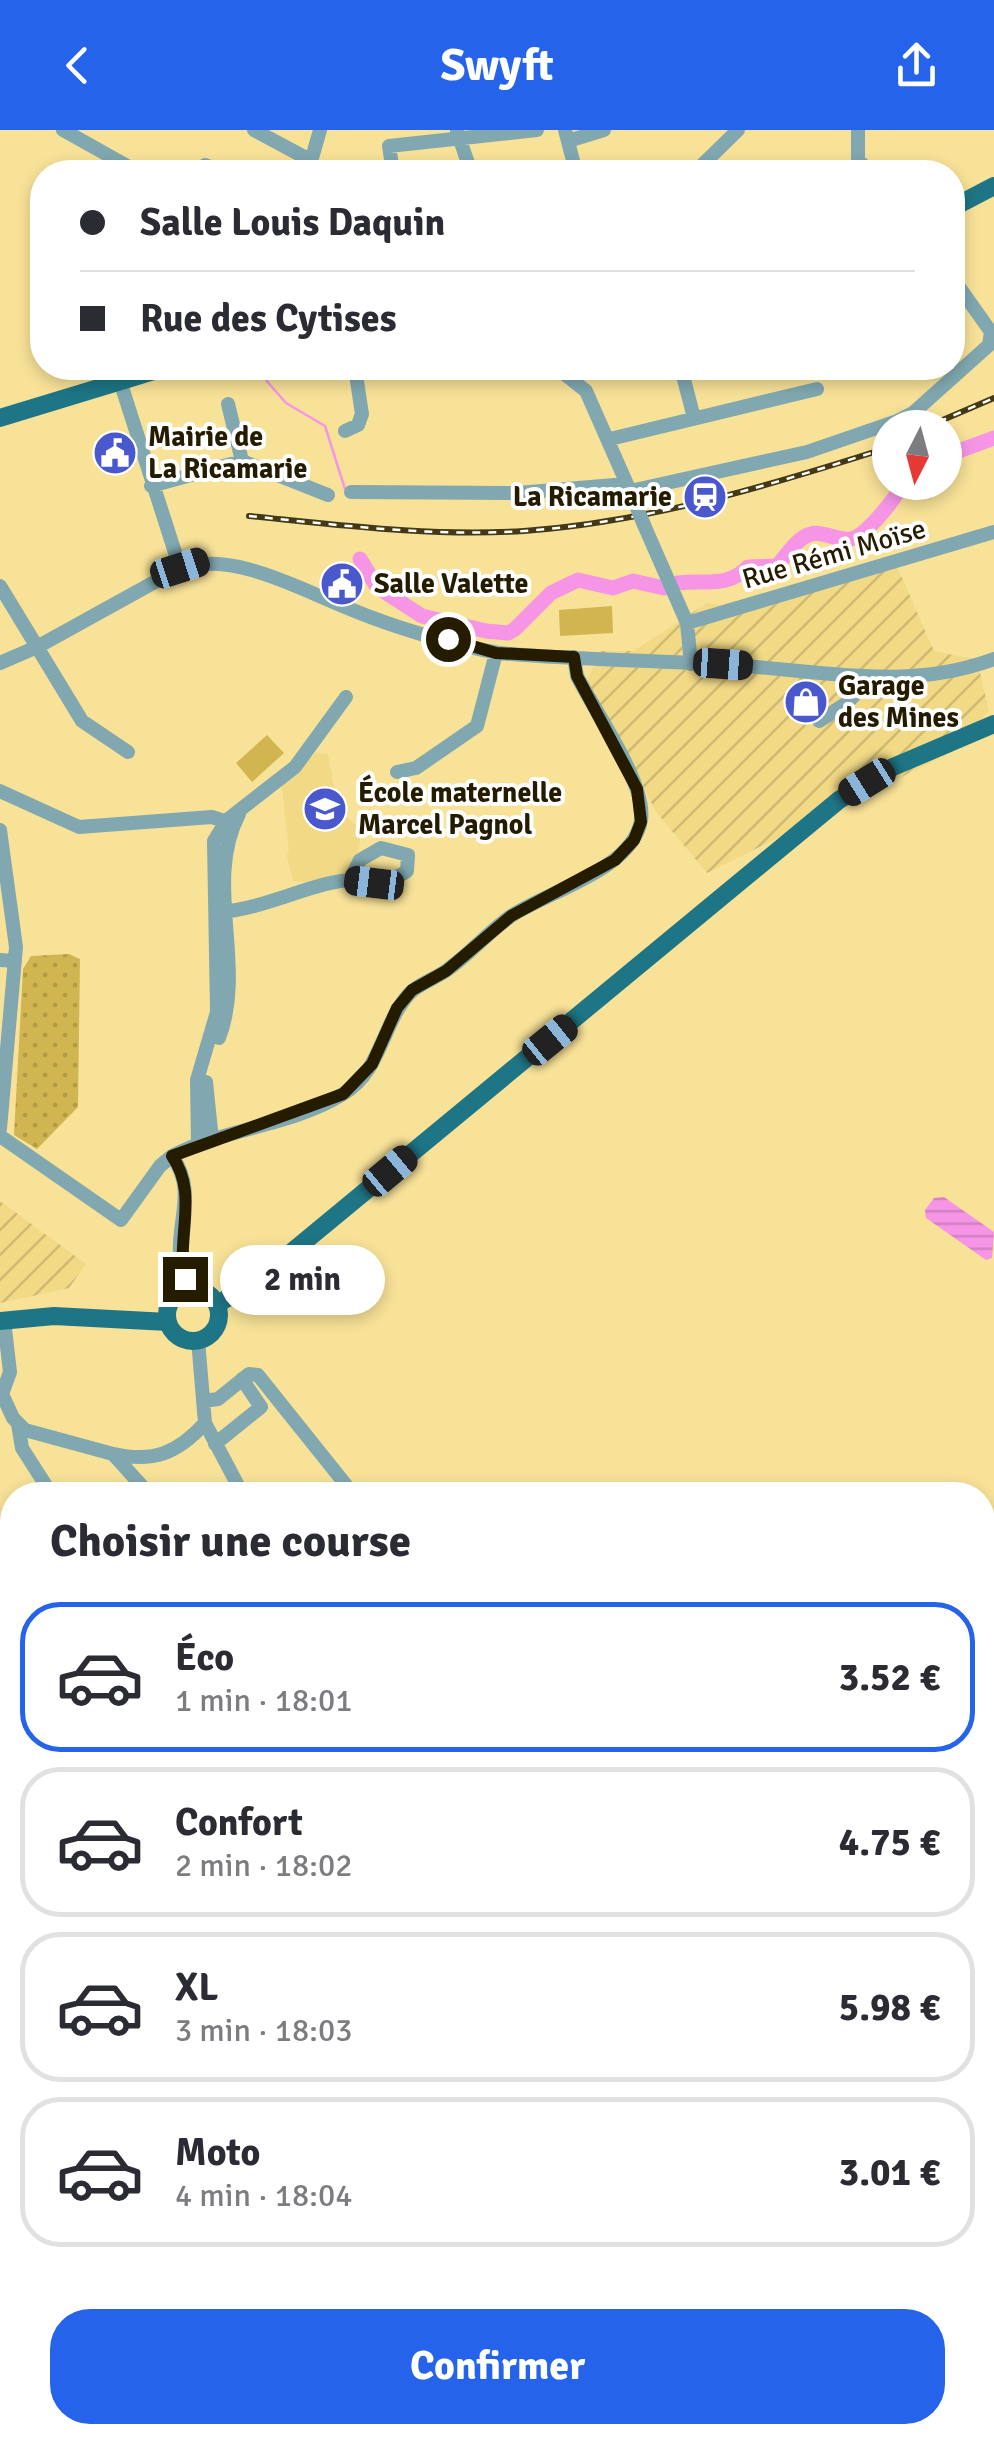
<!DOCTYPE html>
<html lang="fr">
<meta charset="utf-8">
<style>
:root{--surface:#fff;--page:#f2f2f3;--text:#2b2b33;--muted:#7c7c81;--line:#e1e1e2;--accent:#2563eb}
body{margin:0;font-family:Signika,sans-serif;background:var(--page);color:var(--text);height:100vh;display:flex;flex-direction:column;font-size:38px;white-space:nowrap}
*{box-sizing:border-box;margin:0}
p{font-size:32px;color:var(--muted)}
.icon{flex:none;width:55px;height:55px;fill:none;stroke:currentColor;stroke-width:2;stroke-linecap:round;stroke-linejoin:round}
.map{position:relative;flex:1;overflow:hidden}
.details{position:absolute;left:0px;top:1352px;width:995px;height:962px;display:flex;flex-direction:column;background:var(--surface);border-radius:40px 40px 0 0;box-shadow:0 5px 15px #0003}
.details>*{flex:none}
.banner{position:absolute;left:30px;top:30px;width:935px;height:220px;border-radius:40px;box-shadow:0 5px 15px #0003;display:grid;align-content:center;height:220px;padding:0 50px;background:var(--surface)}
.needle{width:65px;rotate:186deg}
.buttons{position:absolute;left:872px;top:280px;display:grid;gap:20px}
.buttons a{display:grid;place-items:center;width:90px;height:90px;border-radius:50%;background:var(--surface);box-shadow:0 5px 15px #0003;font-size:50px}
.end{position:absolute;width:45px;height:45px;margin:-22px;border:12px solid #251c00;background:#fff;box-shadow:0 0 0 5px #fff}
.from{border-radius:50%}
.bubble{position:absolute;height:70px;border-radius:35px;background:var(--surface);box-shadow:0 5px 15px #0003;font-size:32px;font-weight:700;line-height:70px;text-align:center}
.car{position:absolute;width:30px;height:60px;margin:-30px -15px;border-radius:12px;box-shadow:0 0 8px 2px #0007;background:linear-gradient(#222 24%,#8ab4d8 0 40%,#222 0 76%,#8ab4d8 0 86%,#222 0)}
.banner b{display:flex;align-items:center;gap:35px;height:95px;font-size:38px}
.banner b+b{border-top:2px solid var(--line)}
.banner i{width:25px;height:25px;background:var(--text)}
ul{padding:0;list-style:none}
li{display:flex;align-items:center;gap:30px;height:150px;margin:0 20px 15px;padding:0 30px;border:5px solid var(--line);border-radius:40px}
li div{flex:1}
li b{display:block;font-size:38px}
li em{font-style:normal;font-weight:700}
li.current{border-color:var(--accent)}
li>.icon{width:90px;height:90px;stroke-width:1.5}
h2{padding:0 50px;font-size:45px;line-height:120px}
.action{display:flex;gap:20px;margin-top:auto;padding:20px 50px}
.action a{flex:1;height:115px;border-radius:40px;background:var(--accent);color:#fff;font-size:40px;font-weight:700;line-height:115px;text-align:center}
header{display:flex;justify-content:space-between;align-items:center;height:130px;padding:0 50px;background:var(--accent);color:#fff;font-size:45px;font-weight:700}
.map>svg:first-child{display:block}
</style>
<header><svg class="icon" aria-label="back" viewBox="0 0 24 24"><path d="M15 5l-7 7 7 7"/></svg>Swyft<svg class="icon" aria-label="share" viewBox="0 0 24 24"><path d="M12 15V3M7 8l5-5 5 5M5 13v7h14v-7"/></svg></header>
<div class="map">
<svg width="994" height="2313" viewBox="0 0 994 2313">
<defs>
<pattern id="industrial-furrows" width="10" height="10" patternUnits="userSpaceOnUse" patternTransform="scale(2.5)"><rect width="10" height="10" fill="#f1d986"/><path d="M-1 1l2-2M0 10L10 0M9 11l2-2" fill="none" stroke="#ceba72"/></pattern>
<pattern id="grass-tufts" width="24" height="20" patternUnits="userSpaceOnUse" patternTransform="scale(2.5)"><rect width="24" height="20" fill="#d1b550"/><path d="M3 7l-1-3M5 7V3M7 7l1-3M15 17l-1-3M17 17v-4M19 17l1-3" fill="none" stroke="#b39b44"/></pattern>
<pattern id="forest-firs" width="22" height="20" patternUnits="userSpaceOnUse" patternTransform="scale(2.5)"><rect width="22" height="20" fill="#d2ad12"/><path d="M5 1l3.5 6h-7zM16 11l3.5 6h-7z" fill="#b4940f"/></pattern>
<pattern id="garden-dots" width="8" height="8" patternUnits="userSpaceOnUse" patternTransform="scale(2.5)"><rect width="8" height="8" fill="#d1b550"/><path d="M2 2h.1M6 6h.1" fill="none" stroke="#b39b44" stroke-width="1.8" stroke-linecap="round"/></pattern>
<pattern id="water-rules" width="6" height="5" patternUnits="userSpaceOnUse" patternTransform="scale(2.5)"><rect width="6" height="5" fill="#f695e6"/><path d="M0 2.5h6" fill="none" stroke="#d380c4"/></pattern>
</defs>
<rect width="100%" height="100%" fill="#f8e298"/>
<path fill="#f1d986" d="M 316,623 L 328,624 L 338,680 L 359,698 L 360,713 L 355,731 L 342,746 L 319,753 L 293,751 L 286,723 L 289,722 L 282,656 Z"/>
<path fill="url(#industrial-furrows)" d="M 893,427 L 934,521 L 977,530 L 989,581 L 952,622 L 707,743 L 657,683 L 586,552 L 601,521 L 634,521 L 707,473 L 722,475 Z
M 0,1071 L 86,1134 L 69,1158 L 0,1173 Z"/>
<path fill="url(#grass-tufts)" d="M 994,1942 L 994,2313 L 0,2313 L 0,2107 L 12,2086 L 12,2302 L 982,2302 L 982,1962 Z"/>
<path fill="url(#forest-firs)" d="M 994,1765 L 994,1942 L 983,1962 L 983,1766 Z
M 12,2026 L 12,2086 L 0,2107 L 0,2031 Z"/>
<path fill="url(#garden-dots)" d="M 69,824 L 80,829 L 78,977 L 37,1019 L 14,1005 L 23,839 L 31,826 Z"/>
<path fill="#d1b550" d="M 612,476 L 613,503 L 560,506 L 559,480 Z
M 267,605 L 284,623 L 252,652 L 236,633 Z"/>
<path fill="url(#water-rules)" d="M 944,1067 L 994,1102 L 992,1128 L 986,1130 L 926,1088 L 925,1080 L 934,1068 Z"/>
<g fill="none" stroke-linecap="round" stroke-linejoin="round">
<path stroke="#f695e6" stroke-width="2.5" d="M 265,249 L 286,273 L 325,296 L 345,359"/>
<path stroke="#f695e6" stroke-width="15" d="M 945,326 L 994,308
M 360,429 L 377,457 L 422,486 L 486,501 L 508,503 L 515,499 L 551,463 L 578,450 L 613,458 L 633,451 L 664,458
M 677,453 C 705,449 726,459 748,437 L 777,436 C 785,427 794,413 804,407 C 820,397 834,411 851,409 C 866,406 898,366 903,352"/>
<path stroke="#81a8b0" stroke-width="14" d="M 63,0 L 138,42
M 254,0 L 310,30
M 565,0 L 576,42
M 858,0 L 858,30 L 866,38 L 884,42
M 457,1 L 471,42
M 568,11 L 604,0
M 205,35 L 222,42
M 308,42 L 320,0
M 393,42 L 389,16 L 537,0
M 695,42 L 738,0
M 906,42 L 929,42
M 557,238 L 586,261 L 630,361 L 807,322 L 897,291 L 913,283 L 989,215 L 991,202 L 952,147
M 681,238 L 694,288
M 120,251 L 180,438
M 228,274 L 242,331
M 345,301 L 358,295 L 362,284 L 355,238
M 610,309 L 817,259
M 151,356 L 242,331 L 328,365
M 351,362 L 517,363 L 627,354
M 644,395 L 687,493 L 691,534
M 0,456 L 82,591 L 128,622
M 687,493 L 994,402
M 0,533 L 37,517 L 180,438 C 235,421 299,459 350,479 C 393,497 453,515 499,523 C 575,530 652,530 729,535 C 820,540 905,562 994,529
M 819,591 L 847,573 L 871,548
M 397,642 L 416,638 L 477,596 L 496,523
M 0,661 L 79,697 L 212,687 L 233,694
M 0,700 L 16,817 L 0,999
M 220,782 C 266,779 317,750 354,750 C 374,750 389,754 407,741 L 408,725 L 381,718 L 360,730 L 350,750
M 0,830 L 15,831
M 219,908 C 247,835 203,753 239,684
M 206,952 L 212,1010
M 0,1006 L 121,1090 L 160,1036 L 172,1026 C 226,998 291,996 343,964 C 381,942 382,894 409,864 C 419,853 435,849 447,840 C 470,824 488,802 511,786 C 548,761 633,740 641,690 C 647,654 594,580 577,546 L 574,527
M 198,1014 L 197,950 L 217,882 L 214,711 L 227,690 L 295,637 L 346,567
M 172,1026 C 197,1061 177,1089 180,1128 C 181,1138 185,1149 187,1160
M 4,1190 L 10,1242 L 2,1264 L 13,1288 L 25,1300 L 113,1324 L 150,1365
M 198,1210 L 205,1293 L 243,1365
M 203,1271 L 218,1269 L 249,1244 L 258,1245 L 354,1365
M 18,1294 L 22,1318 L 52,1365
M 215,1314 L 261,1277 L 242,1249
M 114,1324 C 153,1333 178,1323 205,1293
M 0,1510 L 12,1516
M 0,1752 L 12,1757
M 0,1842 L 12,1842
M 0,1927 L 12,1922
M 0,1976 L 12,1970"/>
<path stroke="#1e7585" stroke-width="18" d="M 952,78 L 994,56
M 0,288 L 164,238
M167 1185a26 26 0 1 1 52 0a26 26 0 1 1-52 0Z
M 217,1174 L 253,1154 L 839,670 L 893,637 L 994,594
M 0,1191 L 54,1186 L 168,1192"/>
<defs>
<path id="rail" d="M 924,298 L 994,268
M 249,386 C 339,395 433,407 524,401 C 650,392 771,355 890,317"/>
</defs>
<use href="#rail" stroke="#443917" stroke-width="6"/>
<use href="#rail" stroke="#fff" stroke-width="2.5" stroke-dasharray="8" stroke-linecap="butt"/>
<path stroke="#81a8b0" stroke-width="14" d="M 630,361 L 644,395"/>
</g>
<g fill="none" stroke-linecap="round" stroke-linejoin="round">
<path stroke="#251c00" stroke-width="12" d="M 185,1149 C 176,1106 199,1064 172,1026 L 343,964 L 372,934 L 397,878 L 412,860 L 446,841 L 511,786 L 615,730 L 634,710 L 641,692 L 637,659 L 577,546 L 574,527 L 496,523 L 448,509"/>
</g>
<defs>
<symbol id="civic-disc" viewBox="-11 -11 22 22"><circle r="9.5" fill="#4a58cd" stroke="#fff"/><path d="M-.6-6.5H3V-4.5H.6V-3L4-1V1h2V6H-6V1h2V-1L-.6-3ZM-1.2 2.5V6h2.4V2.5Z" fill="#fff"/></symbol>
<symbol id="station-disc" viewBox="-11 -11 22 22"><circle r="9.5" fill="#4a58cd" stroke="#fff"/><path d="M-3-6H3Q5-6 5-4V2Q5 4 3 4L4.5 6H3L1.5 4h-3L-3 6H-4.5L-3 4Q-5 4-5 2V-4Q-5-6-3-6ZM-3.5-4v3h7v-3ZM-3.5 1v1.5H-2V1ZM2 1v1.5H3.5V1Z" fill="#fff"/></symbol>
<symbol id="shop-disc" viewBox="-11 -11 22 22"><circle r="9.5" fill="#4a58cd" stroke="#fff"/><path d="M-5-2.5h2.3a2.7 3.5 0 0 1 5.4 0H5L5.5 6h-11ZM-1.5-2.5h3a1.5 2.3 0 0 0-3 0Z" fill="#fff"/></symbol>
<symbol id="school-disc" viewBox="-11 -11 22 22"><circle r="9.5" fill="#4a58cd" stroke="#fff"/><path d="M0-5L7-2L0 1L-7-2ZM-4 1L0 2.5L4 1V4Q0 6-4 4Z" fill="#fff"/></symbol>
</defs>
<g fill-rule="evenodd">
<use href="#civic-disc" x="90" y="298" width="50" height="50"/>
<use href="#station-disc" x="680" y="342" width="50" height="50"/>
<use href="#civic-disc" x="317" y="429" width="50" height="50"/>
<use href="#shop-disc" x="781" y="547" width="50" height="50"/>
<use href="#school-disc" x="300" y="654" width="50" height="50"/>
</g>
<g text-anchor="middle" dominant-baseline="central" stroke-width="8" stroke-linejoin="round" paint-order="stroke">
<g font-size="28" font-weight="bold" fill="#251c00" stroke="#fff" text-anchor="start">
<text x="148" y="307">Mairie de<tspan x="148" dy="32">La Ricamarie</tspan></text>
<text x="672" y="367" text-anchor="end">La Ricamarie</text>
<text x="374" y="454">Salle Valette</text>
<text x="838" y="556">Garage<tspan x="838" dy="32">des Mines</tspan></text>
<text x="358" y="663">École maternelle<tspan x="358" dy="32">Marcel Pagnol</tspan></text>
</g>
<g font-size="28" fill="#251c00" stroke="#fff">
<text transform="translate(834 424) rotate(-16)">Rue Rémi Moïse</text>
</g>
</g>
</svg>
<div class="buttons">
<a><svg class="needle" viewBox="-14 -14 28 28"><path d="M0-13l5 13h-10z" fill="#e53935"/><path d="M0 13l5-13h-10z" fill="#7c7c81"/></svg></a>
</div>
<i class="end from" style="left:448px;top:509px"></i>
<i class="end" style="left:185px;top:1149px"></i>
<div class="bubble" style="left:220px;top:1115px;width:165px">2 min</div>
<i class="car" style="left:180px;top:438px;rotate:72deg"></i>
<i class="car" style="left:723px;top:534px;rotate:94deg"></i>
<i class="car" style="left:867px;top:652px;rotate:238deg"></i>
<i class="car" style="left:374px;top:753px;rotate:277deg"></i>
<i class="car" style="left:550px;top:910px;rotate:51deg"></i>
<i class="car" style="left:390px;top:1041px;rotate:50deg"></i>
<div class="banner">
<b><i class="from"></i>Salle Louis Daquin</b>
<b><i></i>Rue des Cytises</b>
</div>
<section class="details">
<h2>Choisir une course</h2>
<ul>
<li class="current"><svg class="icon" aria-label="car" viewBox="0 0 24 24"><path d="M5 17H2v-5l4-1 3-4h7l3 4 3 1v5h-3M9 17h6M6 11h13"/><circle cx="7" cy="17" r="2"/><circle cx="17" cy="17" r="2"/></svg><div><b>Éco</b><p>1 min · 18:01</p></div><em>3.52 €</em></li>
<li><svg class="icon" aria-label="car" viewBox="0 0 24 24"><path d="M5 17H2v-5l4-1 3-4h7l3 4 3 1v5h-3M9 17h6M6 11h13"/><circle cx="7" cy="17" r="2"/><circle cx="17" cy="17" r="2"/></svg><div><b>Confort</b><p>2 min · 18:02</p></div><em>4.75 €</em></li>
<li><svg class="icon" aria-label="car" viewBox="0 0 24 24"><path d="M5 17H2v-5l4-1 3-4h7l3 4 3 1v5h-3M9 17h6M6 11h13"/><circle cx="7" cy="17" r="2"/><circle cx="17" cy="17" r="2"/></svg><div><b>XL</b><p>3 min · 18:03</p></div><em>5.98 €</em></li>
<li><svg class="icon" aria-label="car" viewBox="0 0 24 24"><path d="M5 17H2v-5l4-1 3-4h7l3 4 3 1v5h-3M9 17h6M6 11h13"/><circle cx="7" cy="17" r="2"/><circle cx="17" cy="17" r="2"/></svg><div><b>Moto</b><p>4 min · 18:04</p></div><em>3.01 €</em></li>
</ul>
<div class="action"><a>Confirmer</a></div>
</section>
</div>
